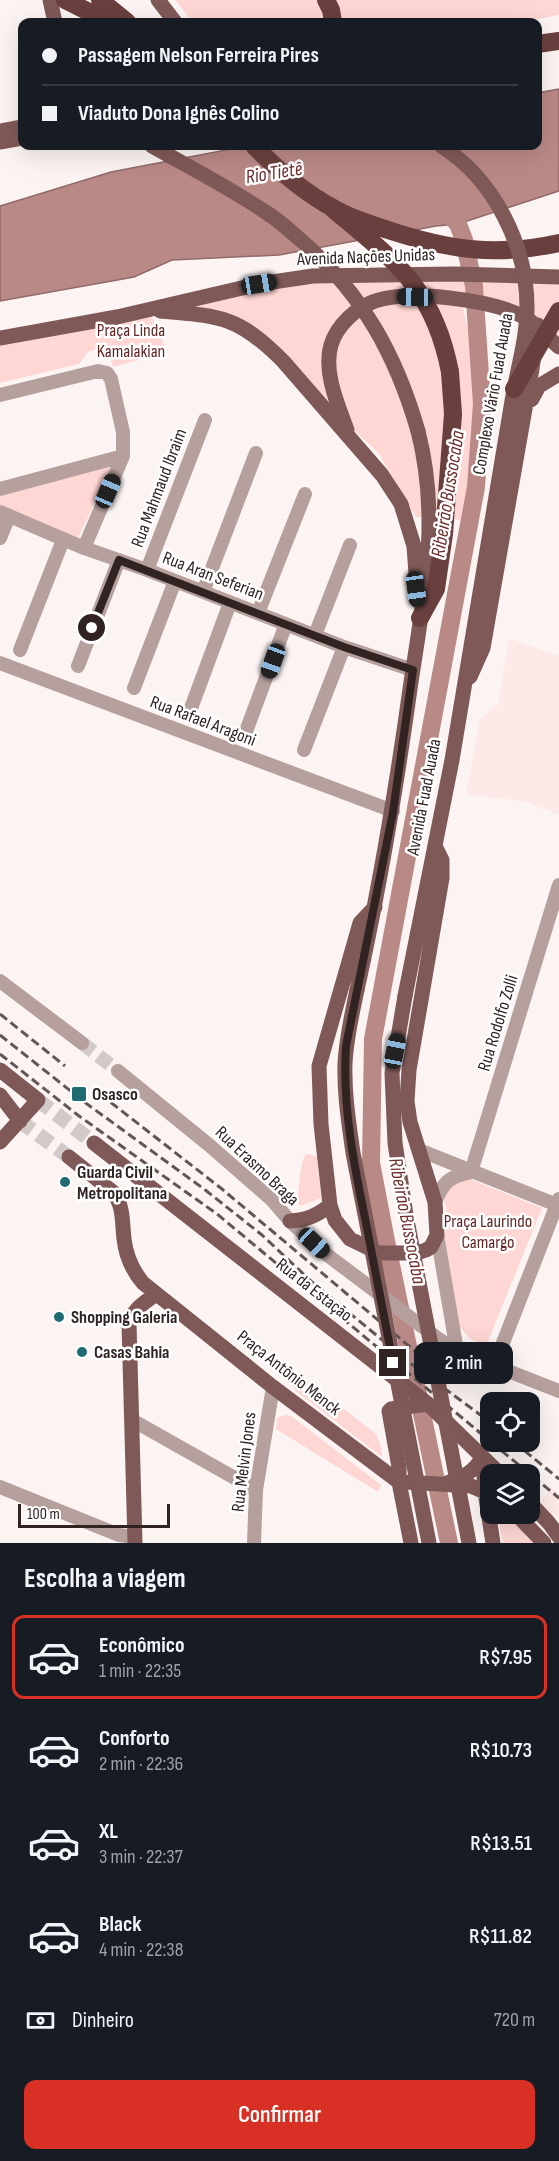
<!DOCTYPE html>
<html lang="pt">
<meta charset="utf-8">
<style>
:root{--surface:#171b24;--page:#242831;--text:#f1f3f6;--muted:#9ea1a6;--line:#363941;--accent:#d93025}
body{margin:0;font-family:"Sofia Sans Condensed",sans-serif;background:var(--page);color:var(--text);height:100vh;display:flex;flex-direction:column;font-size:22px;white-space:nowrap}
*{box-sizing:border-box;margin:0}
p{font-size:20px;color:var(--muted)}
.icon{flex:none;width:33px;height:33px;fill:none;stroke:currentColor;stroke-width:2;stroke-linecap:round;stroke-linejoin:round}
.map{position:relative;height:1543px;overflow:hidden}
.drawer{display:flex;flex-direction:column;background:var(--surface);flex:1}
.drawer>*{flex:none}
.hud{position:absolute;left:18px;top:18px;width:524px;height:132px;border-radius:12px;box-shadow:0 6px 24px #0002;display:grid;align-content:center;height:132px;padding:0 24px;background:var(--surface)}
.buttons{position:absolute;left:480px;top:1392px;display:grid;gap:12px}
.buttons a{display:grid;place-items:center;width:60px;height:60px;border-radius:12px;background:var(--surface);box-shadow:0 6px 24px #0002;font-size:30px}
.scale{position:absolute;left:18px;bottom:15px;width:152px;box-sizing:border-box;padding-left:6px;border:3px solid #302322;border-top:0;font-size:16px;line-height:21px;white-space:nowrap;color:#302322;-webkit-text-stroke:4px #fff;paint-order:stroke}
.end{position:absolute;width:27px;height:27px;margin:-14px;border:8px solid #302322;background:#fff;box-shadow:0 0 0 3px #fff}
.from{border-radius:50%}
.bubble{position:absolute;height:42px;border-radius:12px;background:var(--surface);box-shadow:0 6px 24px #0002;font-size:20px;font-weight:600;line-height:42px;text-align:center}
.car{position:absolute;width:18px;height:36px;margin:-18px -9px;border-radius:8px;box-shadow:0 0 4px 2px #0007;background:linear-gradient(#222 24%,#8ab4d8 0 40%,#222 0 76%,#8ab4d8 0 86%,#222 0)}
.hud b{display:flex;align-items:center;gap:21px;height:57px;font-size:22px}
.hud b+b{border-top:2px solid var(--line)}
.hud i{width:15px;height:15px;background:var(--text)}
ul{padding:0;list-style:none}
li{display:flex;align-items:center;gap:18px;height:84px;margin:0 12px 9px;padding:0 12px;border:3px solid transparent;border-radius:12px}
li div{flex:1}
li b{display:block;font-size:22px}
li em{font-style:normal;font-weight:600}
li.active{border-color:var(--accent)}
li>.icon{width:54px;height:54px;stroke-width:1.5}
h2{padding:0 24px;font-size:27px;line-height:72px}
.pay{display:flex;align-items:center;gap:15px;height:66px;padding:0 24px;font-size:22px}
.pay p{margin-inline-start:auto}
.primary-button{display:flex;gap:12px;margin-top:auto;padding:12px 24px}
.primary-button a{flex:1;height:69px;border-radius:12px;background:var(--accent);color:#fff;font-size:24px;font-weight:600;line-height:69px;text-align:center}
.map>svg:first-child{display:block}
</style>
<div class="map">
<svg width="559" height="1543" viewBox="0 0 559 1543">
<rect width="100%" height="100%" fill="#fbf4f3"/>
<path fill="#fce9e8" d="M 513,640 L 559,656 L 559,815 L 524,801 L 466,795 L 480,719 L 498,704 L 509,641 Z
M 552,1488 L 559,1494 L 559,1519 L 540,1503 Z"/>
<path fill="#fed7d4" d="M 175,0 L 319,0 L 323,8 L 322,22 L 193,22 Z
M 334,0 L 559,0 L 559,15 L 523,22 L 338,22 Z
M 559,277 L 559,347 L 538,325 L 461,299 L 476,368 L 476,450 L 465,520 L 416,517 L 378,452 L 310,391 L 251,332 L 144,310 L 259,284 Z
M 151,315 L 167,352 L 113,367 L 107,345 L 88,352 L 79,364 L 0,383 L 0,343 Z
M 111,463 L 108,474 L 78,538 L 0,510 L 0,491 Z
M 306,1154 L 317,1156 L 321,1198 L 300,1206 L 297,1201 C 300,1187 299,1165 306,1154 Z
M 467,1178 L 542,1208 L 486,1346 L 470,1339 L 454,1320 L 443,1238 C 450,1222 448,1213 443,1197 L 448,1185 Z
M 278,1358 L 376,1434 L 381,1447 L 382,1457 L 297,1392 L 274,1363 Z
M 285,1415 L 291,1416 L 381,1485 L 378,1492 L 276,1429 L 277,1418 Z
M 497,1514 L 508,1514 L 536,1543 L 503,1543 Z"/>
<path fill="#b98986" stroke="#906a68" stroke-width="1.5" d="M 559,89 L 559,191 L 458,224 L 436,226 L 279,255 L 172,260 L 134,277 L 0,301 L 0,206 L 111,172 L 247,146 L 537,146 L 537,93 Z"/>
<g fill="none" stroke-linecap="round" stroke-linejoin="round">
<path stroke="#b98986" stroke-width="18" d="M 442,206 L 458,224 L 464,240 L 474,286 L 482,404 L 476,487 L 373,1039 L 371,1163 L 386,1241 L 449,1543"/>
<path stroke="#d2cac9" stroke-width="14" stroke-dasharray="14 7" stroke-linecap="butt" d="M 82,1043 L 118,1071"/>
<path stroke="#d2cac9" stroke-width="15" stroke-dasharray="15 8" stroke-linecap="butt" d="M 38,1100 L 94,1143
M 20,1121 L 69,1157"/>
<path stroke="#b6a09e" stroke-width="14" d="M 0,395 L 98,371 L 107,373 L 111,379 L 123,432 L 123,456 L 84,548
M 0,489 L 123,456
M 0,512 L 84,548 L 147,570 L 344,647 L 413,670
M 0,538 L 9,516
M 147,570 L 205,420
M 203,592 L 256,453
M 258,613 L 305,494
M 315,635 L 350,545
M 20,650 L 63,540
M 0,663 L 393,811
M 78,666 L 119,560
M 134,688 L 175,581
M 190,711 L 230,603
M 245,734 L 286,624
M 304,750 L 344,647
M 0,981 L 82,1043
M 118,1071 L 209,1145 L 272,1200 L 290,1221 L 326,1254 L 440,1340 L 457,1351 L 559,1391
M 419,1150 L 557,1205
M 471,1172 L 559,885
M 435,1202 C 443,1183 449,1176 471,1172
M 437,1235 L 457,1351
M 494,1366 L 559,1199
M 132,1420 L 256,1490
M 0,1487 L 119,1535 L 135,1537
M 254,1543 L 256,1490 L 273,1387"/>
<path stroke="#7f5957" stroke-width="15" d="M 50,0 L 55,22
M 158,0 L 175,22
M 0,131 L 22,127
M 0,142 L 22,138
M 160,311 C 221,316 238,316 283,361 L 382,475 L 401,504 L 414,546 L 418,601
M 0,338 L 117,317 L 259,284 L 313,276 L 454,274 L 559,277
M 527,402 L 532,399 L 539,386 L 559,374
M 347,430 C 338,405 323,372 331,345 C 337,325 356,308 375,301 C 411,289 492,300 524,317 C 539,325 547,337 559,347
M 470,677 L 483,648 L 532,369 L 538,325
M 375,907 L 360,923 L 319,1066 L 321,1124 L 330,1205 L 335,1220 L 350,1239 L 379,1253 L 417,1253 L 426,1250 L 431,1247 L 437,1235 L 435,1202 L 410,1122 L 407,1101 L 409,1070 L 442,878 L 442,860 L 435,846
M 357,990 C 379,890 396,790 410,689 C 423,600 441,521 418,431
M 405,996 L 452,760 L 514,389
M 0,1070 L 38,1100 L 0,1142
M 0,1095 L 20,1121
M 94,1143 L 428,1404 L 500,1474
M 69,1157 L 113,1192 C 124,1206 122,1223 124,1239 C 126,1256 132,1270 143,1283 L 273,1387 L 399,1482
M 290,1221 C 306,1220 317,1216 330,1205
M 483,1459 L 485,1492 L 493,1543
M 405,1482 L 471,1486 L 490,1494
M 447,1483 C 463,1477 473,1473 482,1458
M 530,1503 L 549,1523 L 559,1537
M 516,1514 L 544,1543
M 135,1543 L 129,1324 C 133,1309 144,1303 156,1294
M 411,1543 L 399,1482 L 399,1467 L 389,1411 L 391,1409 L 428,1404"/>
<path stroke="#6a403e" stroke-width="18" d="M 65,0 L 109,22
M 326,0 L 331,10 L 333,22
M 537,44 L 559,41
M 254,146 C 277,169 304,192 333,208 C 349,218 370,224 388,230 C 449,250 496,257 559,243
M 420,618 L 436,589 L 444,534 L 453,414 L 450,372"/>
<path stroke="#625655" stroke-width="3" stroke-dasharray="9 4.5" stroke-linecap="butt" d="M 0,1014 L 65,1066
M 0,1035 L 87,1104 L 204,1189 L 262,1235 L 312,1282 L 410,1363 L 490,1422
M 0,1054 L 79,1116 L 217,1214 L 490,1441
M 100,1094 L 222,1189 L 453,1383
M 491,1442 L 559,1498
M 514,1442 L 559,1479"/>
<path stroke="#7f5957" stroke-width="15" d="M 152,146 C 191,168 230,188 267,213 C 280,221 291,232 303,242 C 363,295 396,355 418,431
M 441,146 C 494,179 527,246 527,307 C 527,332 521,356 516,380
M 357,990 C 352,1014 346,1039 345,1064 C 344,1094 349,1124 353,1153 L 429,1543
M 405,996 L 392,1073 L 395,1143 L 406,1215 L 469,1543"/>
<path stroke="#6a403e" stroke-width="18" d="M 100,0 L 127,22
M 333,209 C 395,261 434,288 450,372
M 514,389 L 559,311"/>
</g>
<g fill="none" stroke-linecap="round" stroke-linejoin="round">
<path stroke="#302322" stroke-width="8" d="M 92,628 L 119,560 L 344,647 L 413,670 L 393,812 L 346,1046 C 342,1105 354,1165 366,1223 C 375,1270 384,1316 393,1363"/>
</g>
<g fill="#1f6b71" stroke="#fff" stroke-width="2">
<rect x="71" y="1086" width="16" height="16" rx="3"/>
<circle cx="65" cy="1182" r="6"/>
<circle cx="59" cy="1317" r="6"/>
<circle cx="82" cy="1352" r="6"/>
</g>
<g text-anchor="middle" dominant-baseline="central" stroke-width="5" stroke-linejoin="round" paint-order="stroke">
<g font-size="18" fill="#302322" stroke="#fff">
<text transform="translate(366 257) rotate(-2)">Avenida Nações Unidas</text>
<text transform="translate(493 394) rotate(-80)">Complexo Vário Fuad Auada</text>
<text transform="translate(159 488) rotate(-69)">Rua Mahmaud Ibraim</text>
<text transform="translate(213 576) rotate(21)">Rua Aran Seferian</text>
<text transform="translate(203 721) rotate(21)">Rua Rafael Aragoni</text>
<text transform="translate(424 797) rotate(-79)">Avenida Fuad Auada</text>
<text transform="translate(498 1023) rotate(-73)">Rua Rodolfo Zolli</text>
<text transform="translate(257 1166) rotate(43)">Rua Erasmo Braga</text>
<text transform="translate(314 1290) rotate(38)">Rua da Estação</text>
<text transform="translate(289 1373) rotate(38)">Praça Antônio Menck</text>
<text transform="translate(244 1462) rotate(-83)">Rua Melvin Jones</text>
</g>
<g font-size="18" fill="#652827" stroke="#fff">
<text x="131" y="330">Praça Linda<tspan x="131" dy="21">Kamalakian</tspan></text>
<text x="488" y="1221">Praça Laurindo<tspan x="488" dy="21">Camargo</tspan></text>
</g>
<g font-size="18" font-weight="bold" fill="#302322" stroke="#fff" text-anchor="start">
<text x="92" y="1094">Osasco</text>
<text x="77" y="1172">Guarda Civil<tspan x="77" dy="21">Metropolitana</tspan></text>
<text x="71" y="1317">Shopping Galeria</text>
<text x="94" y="1352">Casas Bahia</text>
</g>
<g font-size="20" font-style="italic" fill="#6d2e2d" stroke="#fff">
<text transform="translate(274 173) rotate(-9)">Rio Tietê</text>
<text transform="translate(448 494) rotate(-81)">Ribeirão Bussocaba</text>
<text transform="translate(407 1221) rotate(79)">Ribeirão Bussocaba</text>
</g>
</g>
</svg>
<div class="buttons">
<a><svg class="icon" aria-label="locate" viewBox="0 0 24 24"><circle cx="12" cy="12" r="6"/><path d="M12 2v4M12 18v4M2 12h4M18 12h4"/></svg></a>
<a><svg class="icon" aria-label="layers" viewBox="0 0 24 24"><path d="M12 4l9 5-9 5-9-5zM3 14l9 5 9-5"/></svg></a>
</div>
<div class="scale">100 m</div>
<i class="end from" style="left:92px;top:628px"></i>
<i class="end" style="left:393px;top:1363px"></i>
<div class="bubble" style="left:414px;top:1342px;width:99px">2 min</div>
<i class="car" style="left:259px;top:284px;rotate:81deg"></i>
<i class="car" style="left:415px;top:297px;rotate:271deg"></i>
<i class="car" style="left:108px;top:491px;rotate:23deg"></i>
<i class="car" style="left:416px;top:589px;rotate:172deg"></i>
<i class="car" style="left:273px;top:661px;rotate:200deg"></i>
<i class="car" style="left:395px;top:1051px;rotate:11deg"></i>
<i class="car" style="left:314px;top:1243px;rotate:133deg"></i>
<div class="hud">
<b><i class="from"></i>Passagem Nelson Ferreira Pires</b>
<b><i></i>Viaduto Dona Ignês Colino</b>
</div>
</div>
<section class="drawer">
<h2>Escolha a viagem</h2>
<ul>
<li class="active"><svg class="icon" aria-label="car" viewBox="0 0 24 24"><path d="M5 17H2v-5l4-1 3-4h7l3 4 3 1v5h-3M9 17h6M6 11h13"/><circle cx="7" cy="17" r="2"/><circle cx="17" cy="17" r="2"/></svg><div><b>Econômico</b><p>1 min · 22:35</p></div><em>R$7.95</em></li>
<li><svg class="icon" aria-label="car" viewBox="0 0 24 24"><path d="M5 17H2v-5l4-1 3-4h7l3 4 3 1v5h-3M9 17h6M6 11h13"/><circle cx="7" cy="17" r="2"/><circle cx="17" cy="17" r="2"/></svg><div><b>Conforto</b><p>2 min · 22:36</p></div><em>R$10.73</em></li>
<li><svg class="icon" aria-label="car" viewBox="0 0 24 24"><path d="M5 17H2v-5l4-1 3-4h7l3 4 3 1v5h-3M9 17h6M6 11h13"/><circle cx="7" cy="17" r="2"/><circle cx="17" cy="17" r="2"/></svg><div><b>XL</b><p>3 min · 22:37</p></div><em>R$13.51</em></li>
<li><svg class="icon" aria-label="car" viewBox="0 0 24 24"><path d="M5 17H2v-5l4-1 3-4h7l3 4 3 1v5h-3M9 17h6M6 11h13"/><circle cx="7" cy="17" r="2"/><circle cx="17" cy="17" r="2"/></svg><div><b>Black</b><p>4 min · 22:38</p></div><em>R$11.82</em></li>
</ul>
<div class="pay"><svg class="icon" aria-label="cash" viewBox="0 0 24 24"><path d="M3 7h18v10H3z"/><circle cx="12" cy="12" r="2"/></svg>Dinheiro<p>720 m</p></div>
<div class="primary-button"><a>Confirmar</a></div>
</section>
